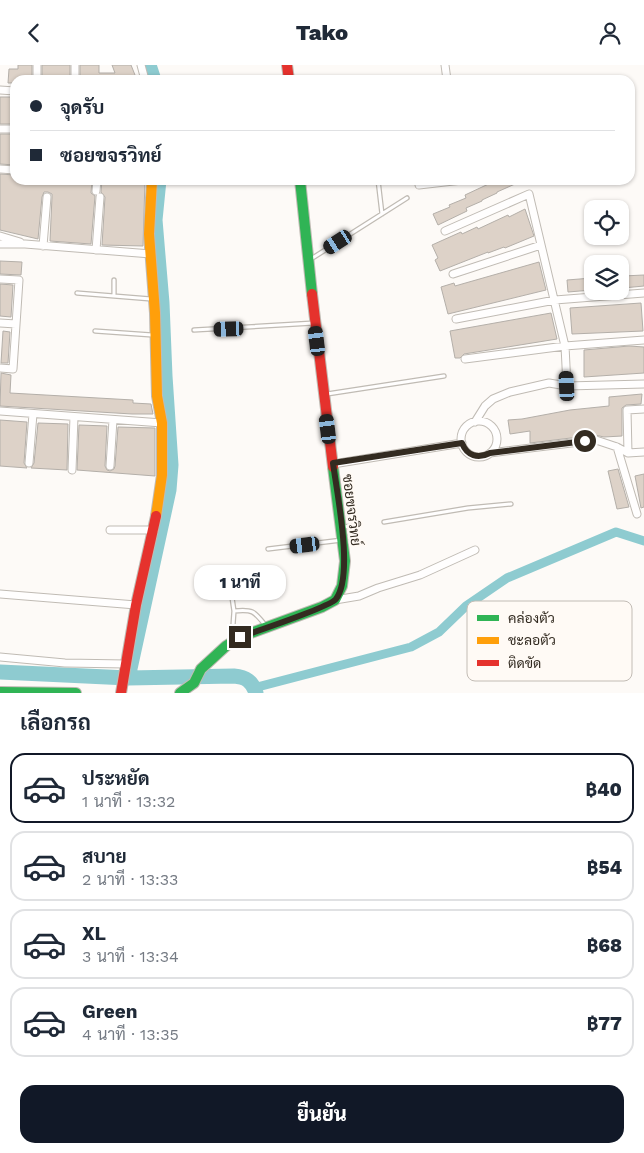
<!DOCTYPE html>
<html lang="th">
<meta charset="utf-8">
<style>
:root{--surface:#fff;--page:#f6f6f7;--text:#1f2937;--muted:#747a83;--line:#e0e1e3;--accent:#111827}
body{margin:0;font-family:"Work Sans",Sarabun,sans-serif;background:var(--page);color:var(--text);height:100vh;display:flex;flex-direction:column;font-size:19px;white-space:nowrap}
*{box-sizing:border-box;margin:0}
p{font-size:16px;color:var(--muted)}
.icon{flex:none;width:28px;height:28px;fill:none;stroke:currentColor;stroke-width:2;stroke-linecap:round;stroke-linejoin:round}
.map{position:relative;height:628px;overflow:hidden}
.drawer{display:flex;flex-direction:column;background:var(--surface);flex:1}
.drawer>*{flex:none}
.hud{position:absolute;left:10px;top:10px;width:625px;height:110px;border-radius:15px;box-shadow:0 1px 4px #0004;display:grid;align-content:center;height:110px;padding:0 20px;background:var(--surface)}
.controls{position:absolute;left:584px;top:135px;display:grid;gap:10px}
.controls a{display:grid;place-items:center;width:45px;height:45px;border-radius:10px;background:var(--surface);box-shadow:0 1px 4px #0004;font-size:25px}
.end{position:absolute;width:22px;height:22px;margin:-11px;border:6px solid #332b21;background:#fff;box-shadow:0 0 0 2px #fff}
.from{border-radius:50%}
.bubble{position:absolute;height:35px;border-radius:15px;background:var(--surface);box-shadow:0 1px 4px #0004;font-size:16px;font-weight:800;line-height:35px;text-align:center}
.car{position:absolute;width:15px;height:30px;margin:-15px -8px;border-radius:6px;box-shadow:0 0 4px 1px #0007;background:linear-gradient(#222 24%,#8ab4d8 0 40%,#222 0 76%,#8ab4d8 0 86%,#222 0)}
.hud b{display:flex;align-items:center;gap:18px;height:48px;font-size:19px}
.hud b+b{border-top:1px solid var(--line)}
.hud i{width:12px;height:12px;background:var(--text)}
ul{padding:0;list-style:none}
li{display:flex;align-items:center;gap:15px;height:70px;margin:0 10px 8px;padding:0 10px;border:2px solid var(--line);border-radius:15px}
li div{flex:1}
li b{display:block;font-size:19px}
li em{font-style:normal;font-weight:800}
li.current{border-color:var(--accent)}
li>.icon{width:45px;height:45px;stroke-width:1.5}
h2{padding:0 20px;font-size:22px;line-height:60px}
.button{display:flex;gap:10px;margin-top:auto;padding:10px 20px}
.button a{flex:1;height:58px;border-radius:15px;background:var(--accent);color:#fff;font-size:20px;font-weight:800;line-height:58px;text-align:center}
header{display:flex;justify-content:space-between;align-items:center;height:65px;padding:0 20px;background:var(--surface);font-size:22px;font-weight:800}
.map>svg:first-child{display:block}
</style>
<header><svg class="icon" aria-label="back" viewBox="0 0 24 24"><path d="M15 5l-7 7 7 7"/></svg>Tako<svg class="icon" aria-label="person" viewBox="0 0 24 24"><circle cx="12" cy="8" r="4"/><path d="M4 21q1-7 8-7t8 7"/></svg></header>
<div class="map">
<svg width="644" height="628" viewBox="0 0 644 628">
<rect width="100%" height="100%" fill="#fdfaf7"/>
<g fill="none" stroke-linecap="round" stroke-linejoin="round">
<path stroke="#8ecbd0" stroke-width="9" d="M 254,623 L 411,582 L 439,567 L 466,541 L 507,513 L 616,467 L 644,476"/>
<path stroke="#8ecbd0" stroke-width="15" d="M 149,0 L 154,15
M 0,607 L 128,613 L 234,611 C 246,612 252,616 256,628
M 128,613 L 169,425 L 171,400 L 165,311 L 162,238 L 155,155 L 159,115"/>
</g>
<path fill="#ddd2c8" stroke="#b4afa9" d="M 18,0 L 32,0 L 32,15 L 15,15 L 15,18 L 8,18 L 9,4 L 18,4 Z
M 42,0 L 70,0 L 70,15 L 42,15 Z
M 80,0 L 99,0 L 99,8 L 115,8 L 112,0 L 131,0 L 137,15 L 80,15 Z
M 0,32 L 15,32 L 15,59 L 0,59 Z
M 0,69 L 15,69 L 15,100 L 0,99 Z
M 0,109 L 15,110 L 15,115 L 92,115 L 91,128 L 95,131 L 91,179 L 50,176 L 52,132 L 52,129 L 48,127 L 44,127 L 42,132 L 38,174 L 0,165 Z
M 102,115 L 145,115 L 143,181 L 102,180 L 105,132 L 101,127 Z
M 497,115 L 524,115 L 497,127 L 497,128 L 482,135 L 482,136 L 466,143 L 467,146 L 438,160 L 433,149 L 450,142 L 449,140 L 466,133 L 465,130 Z
M 525,144 L 534,171 L 505,183 L 504,182 L 488,188 L 488,187 L 440,206 L 435,195 L 438,193 L 432,180 L 461,167 L 462,169 L 477,162 L 478,164 L 508,150 L 509,152 Z
M 0,196 L 22,197 L 21,210 L 0,209 Z
M 539,197 L 546,225 L 448,249 L 441,222 L 454,218 L 455,221 Z
M 644,210 L 644,221 L 623,223 L 623,211 Z
M 592,213 L 592,225 L 568,227 L 567,215 Z
M 0,219 L 13,220 L 11,252 L 0,251 Z
M 641,238 L 643,266 L 572,269 L 570,243 Z
M 551,248 L 557,274 L 464,289 L 460,293 L 455,293 L 450,266 Z
M 3,266 L 10,267 L 8,298 L 1,298 Z
M 629,281 L 644,282 L 644,308 L 584,312 L 584,285 Z
M 1,308 L 11,310 L 10,328 L 133,335 L 133,338 L 151,339 L 153,349 L 132,349 L 0,341 Z
M 642,329 L 641,339 L 626,340 L 622,343 L 622,371 L 604,372 L 595,370 L 530,378 L 530,366 L 510,369 L 508,355 L 522,354 L 570,345 L 609,341 L 609,332 Z
M 0,355 L 27,357 L 24,398 L 27,403 L 0,401 Z
M 38,358 L 68,359 L 67,405 L 31,403 L 34,398 Z
M 79,360 L 107,361 L 105,401 L 107,405 L 110,406 L 114,404 L 115,401 L 118,362 L 155,363 L 155,411 L 77,405 Z
M 618,404 L 629,442 L 617,444 L 608,406 Z
M 644,409 L 644,442 L 641,443 L 635,411 Z"/>
<g fill="none" stroke-linecap="round" stroke-linejoin="round">
<defs>
<path id="lane" d="M 378,115 L 382,149
M 311,194 L 407,133
M 77,228 L 151,234
M 114,231 L 114,215
M 194,265 L 314,258
M 95,266 L 152,270
M 327,329 L 444,311
M 384,457 L 468,443 L 511,439
M 344,462 L 351,461
M 268,484 L 342,475
M 230,510 L 230,519 L 234,546 L 233,560 L 239,569
M 234,546 C 253,544 254,546 266,561"/>
<path id="street" d="M 141,0 L 145,15
M 445,0 L 447,15
M 37,15 L 37,0
M 75,15 L 75,0
M 0,25 L 15,26
M 0,64 L 15,64
M 0,104 L 15,105
M 419,120 L 462,115
M 96,126 L 97,115
M 445,166 L 529,129 L 565,281 L 567,321 L 549,318 L 510,327 L 493,334 L 485,341 L 475,357
M 0,171 L 20,177
M 0,179 L 25,179 L 151,189
M 43,181 L 47,132
M 96,185 L 100,132
M 453,209 L 541,180
M 0,214 L 19,215 L 13,304 L 0,303
M 456,254 L 555,235 L 644,228
M 0,258 L 16,259
M 465,294 L 565,281 L 644,275
M 567,321 L 644,319
M 0,346 L 162,358
M461 374a18 18 0 1 1 36 0a18 18 0 1 1-36 0Z
M 617,382 L 637,449
M 490,388 L 596,375 L 617,382 L 628,388 L 644,387
M 628,388 L 627,345 L 644,344
M 29,398 L 33,349
M 333,399 L 462,378
M 110,401 L 113,355
M 72,405 L 74,352
M 110,465 L 154,465
M 0,529 L 136,540
M 335,535 L 359,531 L 378,523 L 420,510 L 475,485
M 0,592 L 65,598 L 126,599"/>
<path id="fast" d="M 300,115 L 312,229
M 0,627 L 76,628
M 180,628 L 194,618 L 201,604 L 226,581 L 240,572 L 322,542 L 335,535 L 342,521 L 345,496 L 333,402"/>
<path id="slow" d="M 152,115 L 149,169 L 155,248 L 157,331 L 162,358 L 162,410 L 156,451"/>
<path id="jam" d="M 287,0 L 289,15
M 312,229 L 333,402
M 121,628 L 136,540 L 156,451"/>
</defs>
<use href="#lane" stroke="#c0bbb4" stroke-width="5.5"/>
<use href="#street" stroke="#c0bbb4" stroke-width="9"/>
<use href="#fast" stroke="#c0bbb4" stroke-width="12"/>
<use href="#slow" stroke="#c0bbb4" stroke-width="12"/>
<use href="#jam" stroke="#c0bbb4" stroke-width="12"/>
<use href="#lane" stroke="#fffefe" stroke-width="3"/>
<use href="#street" stroke="#fffefe" stroke-width="7"/>
<use href="#fast" stroke="#30b455" stroke-width="10"/>
<use href="#slow" stroke="#ff9f0a" stroke-width="10"/>
<use href="#jam" stroke="#e5322d" stroke-width="10"/>
</g>
<g fill="none" stroke-linecap="round" stroke-linejoin="round">
<path stroke="#332b21" stroke-width="6" d="M 240,572 C 254,567 330,542 336,534 C 354,510 337,429 333,398 L 462,378 C 467,391 478,394 490,388 L 585,376"/>
</g>
<g text-anchor="middle" dominant-baseline="central" stroke-width="4.5" stroke-linejoin="round" paint-order="stroke">
<g font-size="14" fill="#332b21" stroke="#fffaf5">
<text transform="translate(352 445) rotate(83)">ซอยขจรวิทย์</text>
</g>
</g>
<rect x="467" y="536" width="165" height="80" rx="8" fill="#fffaf5" stroke="#c2bcb5" stroke-width="1"/>
<rect x="477" y="550" width="22" height="6" fill="#30b455"/>
<rect x="477" y="572" width="22" height="7" fill="#ff9f0a"/>
<rect x="477" y="595" width="22" height="6" fill="#e5322d"/>
<g font-size="14" fill="#332b21">
<text x="508" y="558">คล่องตัว</text>
<text x="508" y="580">ชะลอตัว</text>
<text x="508" y="603">ติดขัด</text>
</g>
</svg>
<div class="controls">
<a><svg class="icon" aria-label="locate" viewBox="0 0 24 24"><circle cx="12" cy="12" r="6"/><path d="M12 2v4M12 18v4M2 12h4M18 12h4"/></svg></a>
<a><svg class="icon" aria-label="layers" viewBox="0 0 24 24"><path d="M12 4l9 5-9 5-9-5zM3 14l9 5 9-5"/></svg></a>
</div>
<i class="end from" style="left:585px;top:376px"></i>
<i class="end" style="left:240px;top:572px"></i>
<div class="bubble" style="left:194px;top:500px;width:92px">1 นาที</div>
<i class="car" style="left:338px;top:177px;rotate:237deg"></i>
<i class="car" style="left:229px;top:264px;rotate:268deg"></i>
<i class="car" style="left:317px;top:276px;rotate:353deg"></i>
<i class="car" style="left:567px;top:321px;rotate:357deg"></i>
<i class="car" style="left:328px;top:364px;rotate:353deg"></i>
<i class="car" style="left:305px;top:480px;rotate:263deg"></i>
<div class="hud">
<b><i class="from"></i>จุดรับ</b>
<b><i></i>ซอยขจรวิทย์</b>
</div>
</div>
<section class="drawer">
<h2>เลือกรถ</h2>
<ul>
<li class="current"><svg class="icon" aria-label="car" viewBox="0 0 24 24"><path d="M5 17H2v-5l4-1 3-4h7l3 4 3 1v5h-3M9 17h6M6 11h13"/><circle cx="7" cy="17" r="2"/><circle cx="17" cy="17" r="2"/></svg><div><b>ประหยัด</b><p>1 นาที · 13:32</p></div><em>฿40</em></li>
<li><svg class="icon" aria-label="car" viewBox="0 0 24 24"><path d="M5 17H2v-5l4-1 3-4h7l3 4 3 1v5h-3M9 17h6M6 11h13"/><circle cx="7" cy="17" r="2"/><circle cx="17" cy="17" r="2"/></svg><div><b>สบาย</b><p>2 นาที · 13:33</p></div><em>฿54</em></li>
<li><svg class="icon" aria-label="car" viewBox="0 0 24 24"><path d="M5 17H2v-5l4-1 3-4h7l3 4 3 1v5h-3M9 17h6M6 11h13"/><circle cx="7" cy="17" r="2"/><circle cx="17" cy="17" r="2"/></svg><div><b>XL</b><p>3 นาที · 13:34</p></div><em>฿68</em></li>
<li><svg class="icon" aria-label="car" viewBox="0 0 24 24"><path d="M5 17H2v-5l4-1 3-4h7l3 4 3 1v5h-3M9 17h6M6 11h13"/><circle cx="7" cy="17" r="2"/><circle cx="17" cy="17" r="2"/></svg><div><b>Green</b><p>4 นาที · 13:35</p></div><em>฿77</em></li>
</ul>
<div class="button"><a>ยืนยัน</a></div>
</section>
